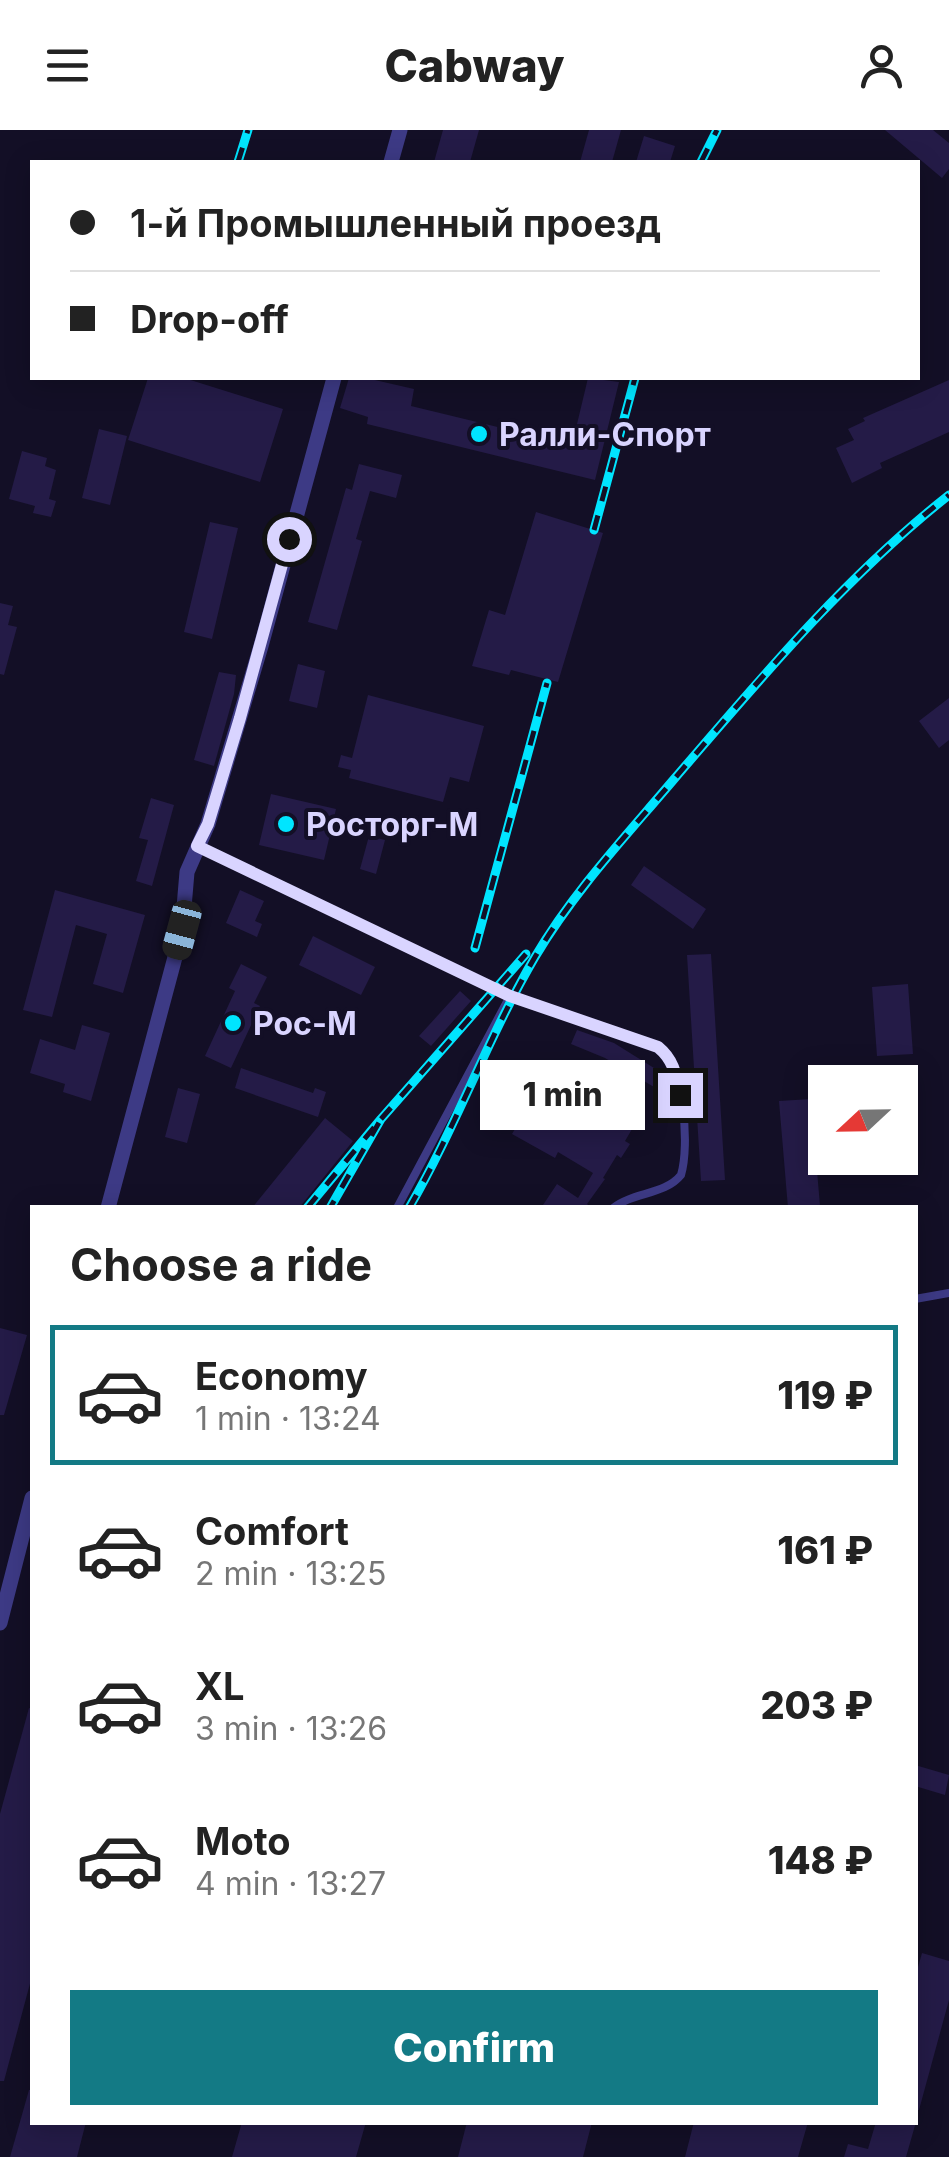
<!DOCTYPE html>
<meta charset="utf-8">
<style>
:root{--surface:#fff;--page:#f2f2f2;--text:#222;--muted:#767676;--line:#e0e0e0;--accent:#137a85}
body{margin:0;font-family:Inter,sans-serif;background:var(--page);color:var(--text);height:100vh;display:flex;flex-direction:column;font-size:38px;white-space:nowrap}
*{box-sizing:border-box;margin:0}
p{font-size:32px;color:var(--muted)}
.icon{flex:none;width:55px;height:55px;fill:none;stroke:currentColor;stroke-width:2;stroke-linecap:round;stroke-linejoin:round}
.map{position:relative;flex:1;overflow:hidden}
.drawer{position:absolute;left:30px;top:1075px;width:888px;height:920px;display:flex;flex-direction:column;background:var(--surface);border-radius:0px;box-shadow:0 5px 25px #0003}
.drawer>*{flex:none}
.hud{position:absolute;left:30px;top:30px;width:890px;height:220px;border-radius:0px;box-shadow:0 5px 25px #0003;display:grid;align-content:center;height:220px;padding:0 40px;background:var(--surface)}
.needle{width:65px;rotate:248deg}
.controls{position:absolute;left:808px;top:935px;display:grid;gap:20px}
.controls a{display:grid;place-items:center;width:110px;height:110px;border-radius:0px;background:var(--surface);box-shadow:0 5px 25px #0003;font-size:50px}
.end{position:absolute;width:45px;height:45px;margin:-22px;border:12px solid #d9d4ff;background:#111;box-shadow:0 0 0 5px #111}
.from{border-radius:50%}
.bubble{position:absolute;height:70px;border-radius:0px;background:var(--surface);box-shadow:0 5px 25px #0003;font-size:32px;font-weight:800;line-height:70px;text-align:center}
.car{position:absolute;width:30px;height:60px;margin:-30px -15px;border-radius:12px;box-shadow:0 0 8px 2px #0007;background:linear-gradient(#222 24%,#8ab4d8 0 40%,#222 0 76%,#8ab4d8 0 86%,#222 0)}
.hud b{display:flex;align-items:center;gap:35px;height:95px;font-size:38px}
.hud b+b{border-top:2px solid var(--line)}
.hud i{width:25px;height:25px;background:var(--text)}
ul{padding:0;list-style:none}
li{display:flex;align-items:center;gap:30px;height:140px;margin:0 20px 15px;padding:0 20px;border:5px solid transparent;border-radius:0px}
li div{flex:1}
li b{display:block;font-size:38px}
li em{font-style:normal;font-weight:800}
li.current{border-color:var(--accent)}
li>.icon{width:90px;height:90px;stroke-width:1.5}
h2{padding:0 40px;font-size:45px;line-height:120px}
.primary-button{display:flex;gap:20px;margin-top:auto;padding:20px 40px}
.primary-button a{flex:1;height:115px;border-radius:0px;background:var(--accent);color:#fff;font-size:40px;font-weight:800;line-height:115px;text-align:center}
header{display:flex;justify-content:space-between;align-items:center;height:130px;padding:0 40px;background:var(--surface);font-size:45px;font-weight:800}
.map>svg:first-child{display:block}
</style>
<header><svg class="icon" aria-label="menu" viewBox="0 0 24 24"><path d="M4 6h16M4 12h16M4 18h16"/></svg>Cabway<svg class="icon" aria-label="person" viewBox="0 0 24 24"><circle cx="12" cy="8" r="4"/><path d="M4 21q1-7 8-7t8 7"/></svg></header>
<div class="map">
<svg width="949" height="2027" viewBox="0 0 949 2027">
<rect width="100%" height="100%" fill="#130f26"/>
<path fill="#241b47" d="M 443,0 L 479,0 L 470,32 L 434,32 Z
M 589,0 L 621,0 L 612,32 L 580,32 Z
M 885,0 L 933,0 L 949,13 L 949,39 L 942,48 Z
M 644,6 L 675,16 L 670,32 L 636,32 Z
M 148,248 L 184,248 L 283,279 L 260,352 L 128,310 Z
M 349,248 L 366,248 L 414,259 L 411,276 L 572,315 L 588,248 L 619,252 L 595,350 L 367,294 L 368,287 L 340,278 Z
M 949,250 L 949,302 L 880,333 L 882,338 L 852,353 L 836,318 L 854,310 L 848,299 L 865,291 L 863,288 Z
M 99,299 L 127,306 L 110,375 L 82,368 Z
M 22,321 L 47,328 L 45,336 L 56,340 L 49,369 L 56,371 L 51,387 L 33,383 L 35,376 L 9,369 Z
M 359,334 L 402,345 L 396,368 L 370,361 L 356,409 L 362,411 L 337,500 L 308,492 L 346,358 L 352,360 Z
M 536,382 L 603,403 L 558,552 L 511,540 L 509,545 L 472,536 L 489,480 L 505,485 Z
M 210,392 L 238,398 L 212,509 L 184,502 Z
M 0,473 L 13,476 L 8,495 L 17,497 L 4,545 L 0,544 Z
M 298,534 L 325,541 L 317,578 L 289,571 Z
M 219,542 L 236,545 L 234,564 L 214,636 L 194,630 Z
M 368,565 L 484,596 L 469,652 L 450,647 L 443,672 L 349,648 L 351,640 L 338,637 L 341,625 L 352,628 Z
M 949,568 L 949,610 L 939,618 L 919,591 Z
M 271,664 L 336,679 L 324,730 L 259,715 Z
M 151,668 L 174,675 L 152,756 L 136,751 L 148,710 L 139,708 Z
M 369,706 L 385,710 L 376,744 L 360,739 Z
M 644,736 L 706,779 L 693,799 L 631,755 Z
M 55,760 L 145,785 L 123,863 L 93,854 L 107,804 L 76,795 L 52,887 L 23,880 Z
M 240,760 L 264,771 L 255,791 L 262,794 L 257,807 L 226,793 Z
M 313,806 L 375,837 L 361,865 L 299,835 Z
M 711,824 L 725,1050 L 701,1051 L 687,825 Z
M 241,834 L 267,847 L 254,873 L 260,876 L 231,938 L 205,926 L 235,861 L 229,858 Z
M 908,854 L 913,924 L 877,926 L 872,857 Z
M 460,861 L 471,871 L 431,916 L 419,906 Z
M 82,895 L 110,903 L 91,971 L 63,962 L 65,954 L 30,943 L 40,909 L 75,920 Z
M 577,900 L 614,913 L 662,943 L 654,957 L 605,928 L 571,914 Z
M 572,935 L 610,958 L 598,977 L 622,991 L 632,975 L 642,982 L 625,1011 L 630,1014 L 621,1028 L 617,1025 L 603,1048 L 605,1049 L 587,1074 L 592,1078 L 541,1078 L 557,1054 L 578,1068 L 593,1043 L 558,1022 L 555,1028 L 512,1004 L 547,945 L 561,953 Z
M 241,938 L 313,963 L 315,958 L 326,962 L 318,987 L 235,958 Z
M 178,958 L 200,964 L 187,1013 L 165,1007 Z
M 811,969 L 820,1076 L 788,1078 L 779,971 Z
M 325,988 L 353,1011 L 299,1078 L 252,1078 Z
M 0,1198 L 27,1205 L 4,1285 L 0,1285 Z
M 29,1578 L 32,1579 L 32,1846 L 4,1951 L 0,1951 L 0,1684 Z
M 915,1635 L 949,1645 L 945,1665 L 915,1656 Z
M 922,1823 L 949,1831 L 949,1870 L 919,1980 L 915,1980 L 915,1848 Z
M 29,1960 L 32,1960 L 32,1992 L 86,1992 L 77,2027 L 10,2027 Z
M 242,1992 L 366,1992 L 356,2027 L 232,2027 Z
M 467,1992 L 592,1992 L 583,2027 L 458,2027 Z
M 694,1992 L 808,1992 L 798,2027 L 685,2027 Z
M 876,1992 L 916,1992 L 906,2027 L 844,2027 L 848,2014 L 868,2019 Z"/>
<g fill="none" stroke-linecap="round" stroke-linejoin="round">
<path stroke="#3d3a85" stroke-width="8" d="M 197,716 L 510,866 L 397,1078
M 510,866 L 658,917 C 684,937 690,1015 681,1045 C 665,1065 633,1062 613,1078
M 915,1169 L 949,1163"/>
<path stroke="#3d3a85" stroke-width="15" d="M 391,32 L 400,0
M 108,1078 L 182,801 L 187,742 L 208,694 L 261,516 L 334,248
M 0,1493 L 32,1368"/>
<defs>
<path id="rail" d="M 238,32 L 248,0
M 701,32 L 717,0
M 594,400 L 635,248
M 475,818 L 547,553
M 381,989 L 526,824
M 307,1078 L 381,989 L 330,1078
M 409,1078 C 456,997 488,907 535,827 C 574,761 626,706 675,648 C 761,548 845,447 949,365"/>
</defs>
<use href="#rail" stroke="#00e5ff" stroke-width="9"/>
<use href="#rail" stroke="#130f26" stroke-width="5" stroke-dasharray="15" stroke-linecap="butt"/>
</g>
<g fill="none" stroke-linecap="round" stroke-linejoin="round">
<path stroke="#d9d4ff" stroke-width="12" d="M 289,409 L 240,588 L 208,694 L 197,716 L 510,866 L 658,917 C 674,930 676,945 680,965"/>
</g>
<g fill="#00e5ff" stroke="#130f26" stroke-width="4">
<circle cx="479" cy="304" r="10"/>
<circle cx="286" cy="694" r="10"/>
<circle cx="233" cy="893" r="10"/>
</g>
<g text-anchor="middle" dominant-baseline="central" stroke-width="8" stroke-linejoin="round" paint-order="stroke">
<g font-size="32" font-weight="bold" fill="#d9d4ff" stroke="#130f26" text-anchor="start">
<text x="499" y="304">Ралли-Спорт</text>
<text x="306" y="694">Росторг-М</text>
<text x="253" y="893">Рос-М</text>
</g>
</g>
</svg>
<div class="controls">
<a><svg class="needle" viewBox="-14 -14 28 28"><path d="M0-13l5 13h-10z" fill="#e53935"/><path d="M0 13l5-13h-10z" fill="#767676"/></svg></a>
</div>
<i class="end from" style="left:289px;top:409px"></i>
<i class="end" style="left:680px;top:965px"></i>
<div class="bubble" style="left:480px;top:930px;width:165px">1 min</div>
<i class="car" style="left:182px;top:800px;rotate:195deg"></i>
<div class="hud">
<b><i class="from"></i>1-й Промышленный проезд</b>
<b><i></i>Drop-off</b>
</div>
<section class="drawer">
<h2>Choose a ride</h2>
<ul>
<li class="current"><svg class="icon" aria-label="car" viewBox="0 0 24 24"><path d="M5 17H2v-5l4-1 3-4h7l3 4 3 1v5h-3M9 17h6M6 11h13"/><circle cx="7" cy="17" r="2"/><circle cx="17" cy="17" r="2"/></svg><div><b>Economy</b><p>1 min · 13:24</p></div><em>119 ₽</em></li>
<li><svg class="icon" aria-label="car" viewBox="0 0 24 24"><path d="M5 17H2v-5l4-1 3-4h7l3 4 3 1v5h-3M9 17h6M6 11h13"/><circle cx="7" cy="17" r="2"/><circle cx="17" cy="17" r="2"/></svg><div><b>Comfort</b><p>2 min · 13:25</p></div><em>161 ₽</em></li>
<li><svg class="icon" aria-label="car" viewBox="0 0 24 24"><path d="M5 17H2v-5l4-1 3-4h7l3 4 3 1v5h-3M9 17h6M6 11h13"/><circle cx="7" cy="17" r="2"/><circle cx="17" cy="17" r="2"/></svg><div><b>XL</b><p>3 min · 13:26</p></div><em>203 ₽</em></li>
<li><svg class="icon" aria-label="car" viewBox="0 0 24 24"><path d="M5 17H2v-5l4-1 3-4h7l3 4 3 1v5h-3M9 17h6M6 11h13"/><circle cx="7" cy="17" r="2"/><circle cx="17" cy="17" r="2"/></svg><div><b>Moto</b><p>4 min · 13:27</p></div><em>148 ₽</em></li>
</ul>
<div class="primary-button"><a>Confirm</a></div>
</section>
</div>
